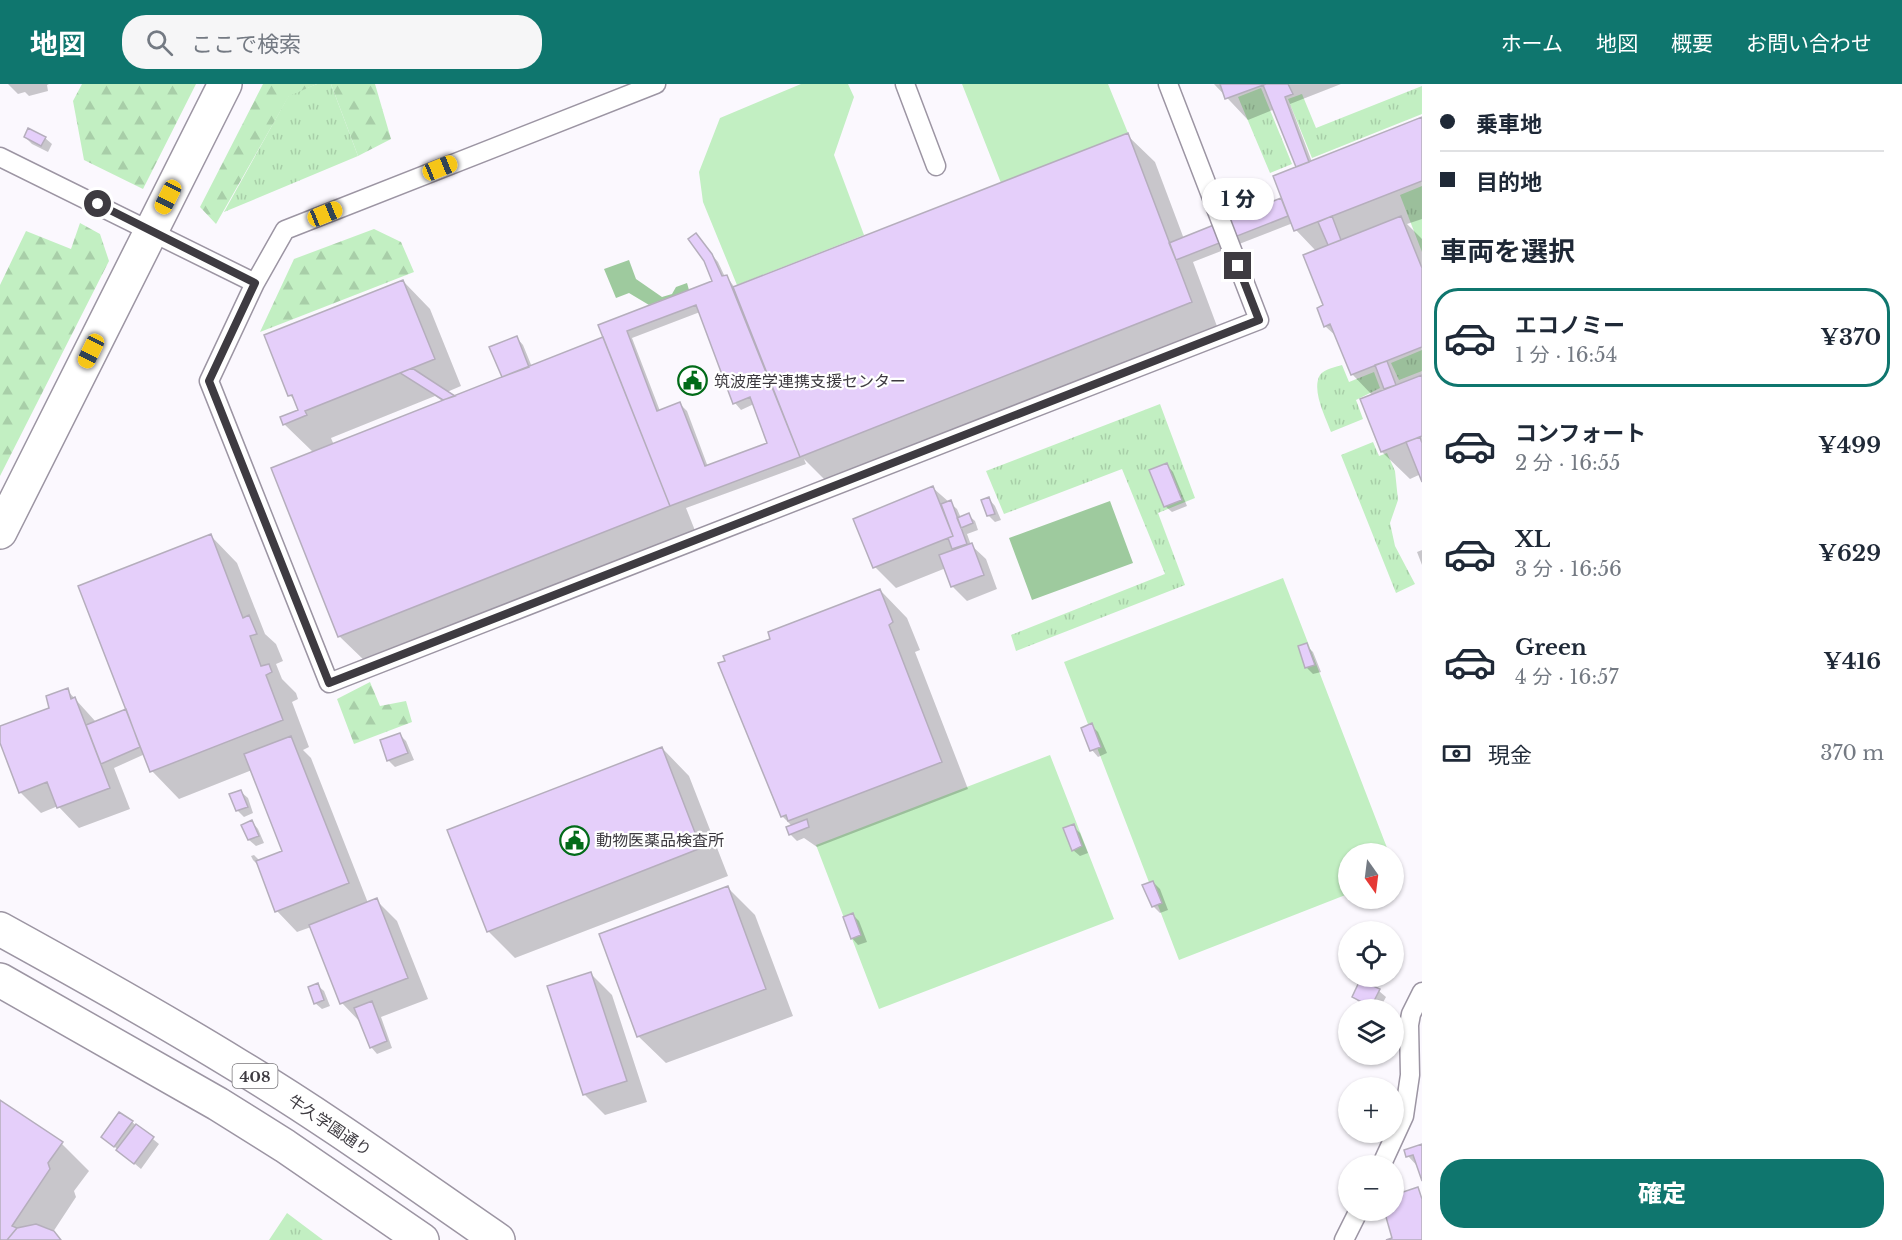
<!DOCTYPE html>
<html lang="ja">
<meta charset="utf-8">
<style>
:root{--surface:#fff;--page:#f6f6f7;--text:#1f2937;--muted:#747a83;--line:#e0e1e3;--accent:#0f766e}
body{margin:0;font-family:"Libre Baskerville","Noto Sans JP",serif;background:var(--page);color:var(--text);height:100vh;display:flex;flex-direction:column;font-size:22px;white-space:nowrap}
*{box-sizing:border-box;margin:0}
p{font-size:20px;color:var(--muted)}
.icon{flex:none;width:33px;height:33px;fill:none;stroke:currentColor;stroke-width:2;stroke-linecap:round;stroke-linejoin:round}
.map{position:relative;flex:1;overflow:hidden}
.panel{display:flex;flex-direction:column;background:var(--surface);width:480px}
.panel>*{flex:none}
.top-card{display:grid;align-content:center;height:132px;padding:0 18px;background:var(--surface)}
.needle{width:39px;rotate:166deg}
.buttons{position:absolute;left:1338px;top:759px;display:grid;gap:12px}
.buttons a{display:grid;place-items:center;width:66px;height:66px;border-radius:50%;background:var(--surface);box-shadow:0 2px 4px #0004;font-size:30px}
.end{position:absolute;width:27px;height:27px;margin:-14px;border:8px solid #3e3b41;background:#fff;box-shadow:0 0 0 3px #fff}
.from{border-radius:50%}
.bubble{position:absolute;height:42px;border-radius:21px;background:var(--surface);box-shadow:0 2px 4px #0004;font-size:20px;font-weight:800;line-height:42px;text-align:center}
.car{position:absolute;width:18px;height:36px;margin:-18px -9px;border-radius:8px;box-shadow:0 0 4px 2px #0007;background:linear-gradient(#f5c518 24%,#345 0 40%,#f5c518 0 76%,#345 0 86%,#f5c518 0)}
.top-card b{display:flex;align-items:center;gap:21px;height:57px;font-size:22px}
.top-card b+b{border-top:2px solid var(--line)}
.top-card i{width:15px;height:15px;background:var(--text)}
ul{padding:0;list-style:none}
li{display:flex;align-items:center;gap:18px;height:99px;margin:0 12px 9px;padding:0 6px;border:3px solid transparent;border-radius:24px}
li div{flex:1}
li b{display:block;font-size:22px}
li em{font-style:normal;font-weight:800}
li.selected{border-color:var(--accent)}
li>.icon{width:54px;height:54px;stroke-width:1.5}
h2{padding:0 18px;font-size:27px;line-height:72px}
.pay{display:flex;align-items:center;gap:15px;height:66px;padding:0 18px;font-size:22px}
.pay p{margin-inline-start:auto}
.button{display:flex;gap:12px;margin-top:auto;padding:12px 18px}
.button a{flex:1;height:69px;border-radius:24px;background:var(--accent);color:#fff;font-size:24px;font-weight:800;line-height:69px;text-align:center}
header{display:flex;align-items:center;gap:36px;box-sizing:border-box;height:84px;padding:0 30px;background:var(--accent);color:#fff}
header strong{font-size:28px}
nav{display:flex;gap:33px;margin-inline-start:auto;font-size:21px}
.search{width:420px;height:54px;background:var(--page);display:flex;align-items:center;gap:15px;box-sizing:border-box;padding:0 21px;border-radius:24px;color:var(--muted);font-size:22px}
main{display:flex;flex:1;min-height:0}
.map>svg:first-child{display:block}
</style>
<header>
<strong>地図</strong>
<div class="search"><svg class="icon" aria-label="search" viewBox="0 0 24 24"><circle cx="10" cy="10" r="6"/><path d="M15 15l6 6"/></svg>ここで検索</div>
<nav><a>ホーム</a><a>地図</a><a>概要</a><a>お問い合わせ</a></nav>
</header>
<main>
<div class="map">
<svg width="1422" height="1156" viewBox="0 0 1422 1156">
<defs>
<pattern id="grass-tufts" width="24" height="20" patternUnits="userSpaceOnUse" patternTransform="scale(1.5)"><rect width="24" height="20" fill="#c2efc2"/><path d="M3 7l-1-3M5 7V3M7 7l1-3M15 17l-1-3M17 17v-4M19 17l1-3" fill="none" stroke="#a8cea8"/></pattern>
<pattern id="forest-firs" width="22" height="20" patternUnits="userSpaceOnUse" patternTransform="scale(1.5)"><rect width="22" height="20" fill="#c2efc2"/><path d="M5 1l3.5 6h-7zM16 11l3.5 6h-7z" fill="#a8cea8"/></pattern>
</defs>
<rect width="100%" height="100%" fill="#fbf8fe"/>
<path fill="url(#grass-tufts)" d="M 317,0 L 331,0 L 358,72 L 224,128 L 289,11 Z
M 1422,2 L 1422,30 L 1312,74 L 1288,15 L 1302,10 L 1316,44 Z
M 1261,4 L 1292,80 L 1270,89 L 1238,13 Z
M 1422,102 L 1422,168 L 1400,111 Z
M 1422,266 L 1422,287 L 1399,296 L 1391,279 Z
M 1342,281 L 1349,298 L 1374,288 L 1380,304 L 1356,316 L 1363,335 L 1331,348 C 1326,334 1311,306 1320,291 C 1324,285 1336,283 1342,281 Z
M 1160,320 L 1195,414 L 1158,429 L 1185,501 L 1016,567 L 1011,551 L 1165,490 L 1122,385 L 1004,430 L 986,387 Z
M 1373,358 L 1379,372 L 1387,369 L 1395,387 L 1398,416 L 1390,439 L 1395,462 L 1415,500 L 1396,509 L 1341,371 Z
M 287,1129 L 323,1156 L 269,1156 Z"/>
<path fill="url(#forest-firs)" d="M 82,0 L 196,0 L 143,105 L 84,76 L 73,17 Z
M 263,0 L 317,0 L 289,12 L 216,140 L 200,123 Z
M 331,0 L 375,0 L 391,55 L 358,72 Z
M 80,139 L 100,150 L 109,177 L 0,392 L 0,201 L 26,147 L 71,165 Z
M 374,145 L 401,158 L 414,188 L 260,248 L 294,175 Z
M 370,598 L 380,622 L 406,617 L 412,638 L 354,660 L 337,615 Z"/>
<path fill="#c2efc2" d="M 801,0 L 848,0 L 854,13 L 834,71 L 864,151 L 737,201 L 703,118 L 699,88 L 720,34 Z
M 962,0 L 1108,0 L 1128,49 L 1001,99 Z
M 1283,494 L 1389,769 L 1348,770 L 1348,810 L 1179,876 L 1064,578 Z
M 1050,671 L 1114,835 L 879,925 L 816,761 Z"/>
<path fill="#9eca9e" d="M 629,176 L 636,195 L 662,213 L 672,210 L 676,203 L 687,199 L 689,206 L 649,221 L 629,209 L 616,214 L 604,185 Z
M 1110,417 L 1133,479 L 1032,516 L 1009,454 Z"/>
<path fill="#0003" fill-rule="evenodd" d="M 8,0 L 49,0 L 47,1 L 48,7 L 29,12 L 25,8 L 18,10 Z
M 1214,0 L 1341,0 L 1290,20 L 1312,78 L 1422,35 L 1422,135 L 1407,140 L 1422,155 L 1422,394 L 1421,390 L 1410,395 L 1382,368 L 1362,316 L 1373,312 L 1352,290 L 1338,254 L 1325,242 L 1325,222 L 1316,167 L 1296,146 L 1293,139 L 1193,178 L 1218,245 L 828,399 L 804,375 L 806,380 L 686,424 L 696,449 L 367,579 L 339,552 L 314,369 L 284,340 L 300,327 L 296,318 L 290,311 L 403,197 L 430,225 L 461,302 L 447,308 L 455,313 L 504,294 L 517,254 L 523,261 L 532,283 L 607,260 L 600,242 L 713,198 L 696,151 L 718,178 L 725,193 L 727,193 L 735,204 L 1127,51 L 1155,78 L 1184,155 L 1283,115 L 1298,84 L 1275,25 L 1248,36 ZM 700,228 L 735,319 L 741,326 L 754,320 L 769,360 L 708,383 L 687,327 L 680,320 L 660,327 L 632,254 ZM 435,312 L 444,318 L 334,361 L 331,354 Z
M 25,53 L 45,54 L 52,60 L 48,68 L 32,60 Z
M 1167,381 L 1173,388 L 1187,422 L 1172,428 L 1165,422 Z
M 933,404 L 957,425 L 961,434 L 968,431 L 975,437 L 978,446 L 967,450 L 971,461 L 986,475 L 997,505 L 967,517 L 953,503 L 946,484 L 896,504 L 875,483 Z
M 989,415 L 995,422 L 1001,436 L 995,438 L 988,431 Z
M 210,451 L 237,479 L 265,550 L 276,560 L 283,577 L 276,580 L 282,595 L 296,609 L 298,615 L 292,618 L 309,663 L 303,666 L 311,674 L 368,819 L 376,816 L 397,837 L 428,915 L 381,933 L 392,964 L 377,970 L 371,963 L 361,939 L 342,919 L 311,843 L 297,848 L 277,827 L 259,782 L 253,776 L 251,772 L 254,771 L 260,777 L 284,768 L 252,686 L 179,715 L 152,687 L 145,670 L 114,684 L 130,725 L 79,744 L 58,722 L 41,729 L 20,708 L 0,654 L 0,644 L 50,625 L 67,606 L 96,638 L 127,626 Z
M 1422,466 L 1422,481 L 1417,468 Z
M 880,506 L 907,534 L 920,566 L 915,568 L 968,705 L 817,763 L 804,754 L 797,757 L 790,750 L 792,742 L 782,732 L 772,556 Z
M 1306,561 L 1313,568 L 1321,588 L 1313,590 L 1307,584 L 1299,563 Z
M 1091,641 L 1098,648 L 1107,669 L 1098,673 L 1092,666 Z
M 400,651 L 406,657 L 414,676 L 395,683 L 389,677 L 382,657 Z
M 662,664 L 689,692 L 728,792 L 515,874 L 488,847 Z
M 241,708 L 248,714 L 253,729 L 244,733 L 237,726 Z
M 252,738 L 258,745 L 264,759 L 256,762 L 249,756 L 243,741 Z
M 1073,742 L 1080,749 L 1088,769 L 1080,772 L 1073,766 Z
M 1153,798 L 1160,805 L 1168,826 L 1160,829 L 1153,822 Z
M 728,804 L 755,831 L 793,932 L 666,979 L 638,952 Z
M 853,831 L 859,837 L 867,858 L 858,861 L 852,854 Z
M 591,890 L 612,911 L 647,1018 L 605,1031 L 584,1010 Z
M 317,901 L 324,907 L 330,922 L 322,925 L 315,919 Z
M 1379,907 L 1386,913 L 1379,926 L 1372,926 L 1360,919 L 1354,913 Z
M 0,1018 L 62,1060 L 89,1087 L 74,1107 L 76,1113 L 53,1148 L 61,1156 L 0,1156 Z
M 132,1038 L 159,1060 L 141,1085 L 103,1053 Z
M 1422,1061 L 1422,1093 L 1419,1084 L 1408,1072 Z"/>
<path fill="#e5cffa" stroke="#b5aebc" stroke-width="1.5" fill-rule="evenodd" d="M 1220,0 L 1266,0 L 1225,15 Z
M 1266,0 L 1288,0 L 1293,10 L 1285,13 L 1309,78 L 1296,83 L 1263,1 Z
M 1422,33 L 1422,97 L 1294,147 L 1273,92 Z
M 28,44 L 46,53 L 41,62 L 24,53 Z
M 1128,49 L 1192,218 L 800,373 L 733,203 Z
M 1281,114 L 1288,132 L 1176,176 L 1169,159 Z
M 1332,132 L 1341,156 L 1328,161 L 1318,138 Z
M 1401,132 L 1422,184 L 1422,263 L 1351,291 L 1330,240 L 1324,243 L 1317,224 L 1323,221 L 1303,171 Z
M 696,149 L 712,170 L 722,192 L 727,191 L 800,373 L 670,422 L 598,241 L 712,197 L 704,177 L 688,155 ZM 696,221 L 733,320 L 750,313 L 767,359 L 705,382 L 680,318 L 657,327 L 627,247 Z
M 403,196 L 435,275 L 305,327 L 307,331 L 283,341 L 280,333 L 298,326 L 292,311 L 288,312 L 264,251 Z
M 517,252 L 529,283 L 502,293 L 489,263 Z
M 603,253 L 670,422 L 338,553 L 271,384 Z
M 1387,277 L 1396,301 L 1384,305 L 1375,281 Z
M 412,284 L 455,312 L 443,316 L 400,289 Z
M 1422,291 L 1422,352 L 1381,368 L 1360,315 Z
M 1420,353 L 1422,359 L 1422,398 L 1406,358 Z
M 1167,379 L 1182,416 L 1164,423 L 1149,386 Z
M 933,402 L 953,452 L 873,484 L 853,435 Z
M 989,413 L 995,430 L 987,432 L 981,416 Z
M 951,416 L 967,460 L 952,465 L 948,454 L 953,452 L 941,420 Z
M 969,429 L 973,439 L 961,444 L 957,434 Z
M 211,450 L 243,534 L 249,531 L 257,550 L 250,552 L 261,582 L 269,580 L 272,588 L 266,591 L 283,636 L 150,688 L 78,502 Z
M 972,459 L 984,491 L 951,503 L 939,471 Z
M 880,505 L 893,538 L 889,541 L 942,678 L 788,737 L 786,731 L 781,733 L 718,579 L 725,577 L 723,572 L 770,555 L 768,548 Z
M 1307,559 L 1315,581 L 1305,584 L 1298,562 Z
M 68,604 L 71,615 L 75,613 L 110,704 L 57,724 L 47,698 L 19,709 L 0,659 L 0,642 L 49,624 L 46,612 Z
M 126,625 L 140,663 L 101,680 L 86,641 Z
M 1092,639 L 1101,663 L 1090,667 L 1081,644 Z
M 400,649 L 408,669 L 387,677 L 380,656 Z
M 291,652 L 349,799 L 275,828 L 256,777 L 282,767 L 244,670 Z
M 662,663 L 701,764 L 487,848 L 447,746 Z
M 241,706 L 248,723 L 236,727 L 229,710 Z
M 807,735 L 809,743 L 789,751 L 786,743 Z
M 252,736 L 259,752 L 248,756 L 241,741 Z
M 1074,740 L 1082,762 L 1072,767 L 1063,744 Z
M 1153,797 L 1162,819 L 1152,823 L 1142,801 Z
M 728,802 L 766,905 L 637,953 L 599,850 Z
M 377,814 L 408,894 L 340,920 L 309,841 Z
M 853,829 L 861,851 L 851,855 L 843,833 Z
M 591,888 L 627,997 L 583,1011 L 547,902 Z
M 1360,896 L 1380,905 L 1371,923 L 1352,913 Z
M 318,899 L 324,916 L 314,920 L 308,903 Z
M 372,917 L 387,957 L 370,964 L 354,924 Z
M 0,1016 L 63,1058 L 48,1079 L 50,1085 L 12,1142 L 17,1144 L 7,1156 L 0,1156 Z
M 119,1028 L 133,1037 L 114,1063 L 101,1053 Z
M 136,1040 L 154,1053 L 134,1080 L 116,1066 Z
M 1422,1060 L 1422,1097 L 1413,1071 L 1406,1073 L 1404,1066 Z
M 1418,1103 L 1422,1115 L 1422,1156 L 1386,1156 L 1392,1154 L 1384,1126 L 1394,1126 L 1394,1111 Z
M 36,1140 L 54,1147 L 61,1156 L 7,1156 L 17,1144 Z"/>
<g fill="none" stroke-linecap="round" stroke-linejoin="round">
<defs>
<path id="service" d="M 656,0 L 285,146 L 255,199 L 209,297 L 329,599 L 1259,236 L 1168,0
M 905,0 L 936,82
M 0,73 L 255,199
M 1381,1082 L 1404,1032 L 1410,991 L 1409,941 L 1411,930 L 1422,908
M 1344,1156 L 1359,1126"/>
<path id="tertiary" d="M 0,448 L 225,0"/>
<path id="trunk" d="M 0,845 C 80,889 159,933 237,981 C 327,1035 412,1097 498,1156
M 0,896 L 218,1020 L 285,1062 L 422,1156"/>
</defs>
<use href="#service" stroke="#9c95a3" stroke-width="21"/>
<use href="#tertiary" stroke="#9c95a3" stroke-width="36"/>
<use href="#trunk" stroke="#9c95a3" stroke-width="36"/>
<use href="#service" stroke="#fff" stroke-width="18"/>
<use href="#tertiary" stroke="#fff" stroke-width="33"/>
<use href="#trunk" stroke="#fff" stroke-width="33"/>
</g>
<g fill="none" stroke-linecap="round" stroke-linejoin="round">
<path stroke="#3e3b41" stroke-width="8" d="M 98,120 L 255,199 L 209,297 L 329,599 L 1259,236 L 1238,182"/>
</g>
<defs>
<symbol id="civic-ring" viewBox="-11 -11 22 22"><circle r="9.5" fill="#fff" stroke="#026b19" stroke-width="1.5"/><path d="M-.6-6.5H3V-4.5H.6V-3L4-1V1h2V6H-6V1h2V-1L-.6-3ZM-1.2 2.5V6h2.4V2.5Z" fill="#026b19"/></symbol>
</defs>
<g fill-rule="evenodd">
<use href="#civic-ring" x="676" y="280" width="33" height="33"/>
<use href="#civic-ring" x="558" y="740" width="33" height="33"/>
</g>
<g text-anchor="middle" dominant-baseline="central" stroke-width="4.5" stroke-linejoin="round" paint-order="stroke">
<rect fill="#fff" stroke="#78767a" stroke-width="1.5" x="232.5" y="980" width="45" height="24" rx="4.5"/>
<g font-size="15" font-weight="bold" fill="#3e3b41">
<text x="255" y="992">408</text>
</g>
<g font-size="16" fill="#3e3b41" stroke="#fff" text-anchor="start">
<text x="714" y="297">筑波産学連携支援センター</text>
<text x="596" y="756">動物医薬品検査所</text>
</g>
<g font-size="16" fill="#3e3b41" stroke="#fff">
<text transform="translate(330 1041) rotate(34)">牛久学園通り</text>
</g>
</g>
</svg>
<div class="buttons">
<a><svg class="needle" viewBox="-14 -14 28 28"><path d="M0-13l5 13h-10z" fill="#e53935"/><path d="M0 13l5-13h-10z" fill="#747a83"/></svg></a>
<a><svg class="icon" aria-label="locate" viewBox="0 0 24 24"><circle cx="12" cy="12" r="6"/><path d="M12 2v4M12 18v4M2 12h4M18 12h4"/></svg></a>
<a><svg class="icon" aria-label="layers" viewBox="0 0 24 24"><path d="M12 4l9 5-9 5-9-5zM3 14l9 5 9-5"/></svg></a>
<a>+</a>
<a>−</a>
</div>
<i class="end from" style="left:98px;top:120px"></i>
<i class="end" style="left:1238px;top:182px"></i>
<div class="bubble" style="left:1202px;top:94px;width:72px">1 分</div>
<i class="car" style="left:440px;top:84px;rotate:68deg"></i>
<i class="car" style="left:168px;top:113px;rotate:207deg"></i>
<i class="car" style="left:325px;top:130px;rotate:68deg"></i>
<i class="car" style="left:91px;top:267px;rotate:206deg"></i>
</div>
<section class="panel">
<div class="top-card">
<b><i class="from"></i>乗車地</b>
<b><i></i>目的地</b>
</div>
<h2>車両を選択</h2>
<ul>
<li class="selected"><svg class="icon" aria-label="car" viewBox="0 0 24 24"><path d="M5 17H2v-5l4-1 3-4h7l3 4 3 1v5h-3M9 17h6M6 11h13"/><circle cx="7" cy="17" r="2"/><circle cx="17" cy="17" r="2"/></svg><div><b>エコノミー</b><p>1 分 · 16:54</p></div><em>¥370</em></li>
<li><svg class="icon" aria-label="car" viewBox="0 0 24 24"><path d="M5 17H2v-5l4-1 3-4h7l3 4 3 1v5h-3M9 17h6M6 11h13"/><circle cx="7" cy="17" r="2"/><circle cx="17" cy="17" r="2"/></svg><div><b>コンフォート</b><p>2 分 · 16:55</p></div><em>¥499</em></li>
<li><svg class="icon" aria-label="car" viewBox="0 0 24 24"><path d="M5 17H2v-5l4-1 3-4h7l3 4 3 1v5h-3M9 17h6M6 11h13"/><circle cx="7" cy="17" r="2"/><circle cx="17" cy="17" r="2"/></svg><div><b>XL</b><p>3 分 · 16:56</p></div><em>¥629</em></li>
<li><svg class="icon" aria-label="car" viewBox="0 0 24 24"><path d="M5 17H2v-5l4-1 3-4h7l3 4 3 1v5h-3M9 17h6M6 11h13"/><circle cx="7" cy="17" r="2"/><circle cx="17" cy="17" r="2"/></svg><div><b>Green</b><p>4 分 · 16:57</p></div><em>¥416</em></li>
</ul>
<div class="pay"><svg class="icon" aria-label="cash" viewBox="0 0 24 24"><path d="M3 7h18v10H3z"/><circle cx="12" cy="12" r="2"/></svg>現金<p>370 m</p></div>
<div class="button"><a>確定</a></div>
</section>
</main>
